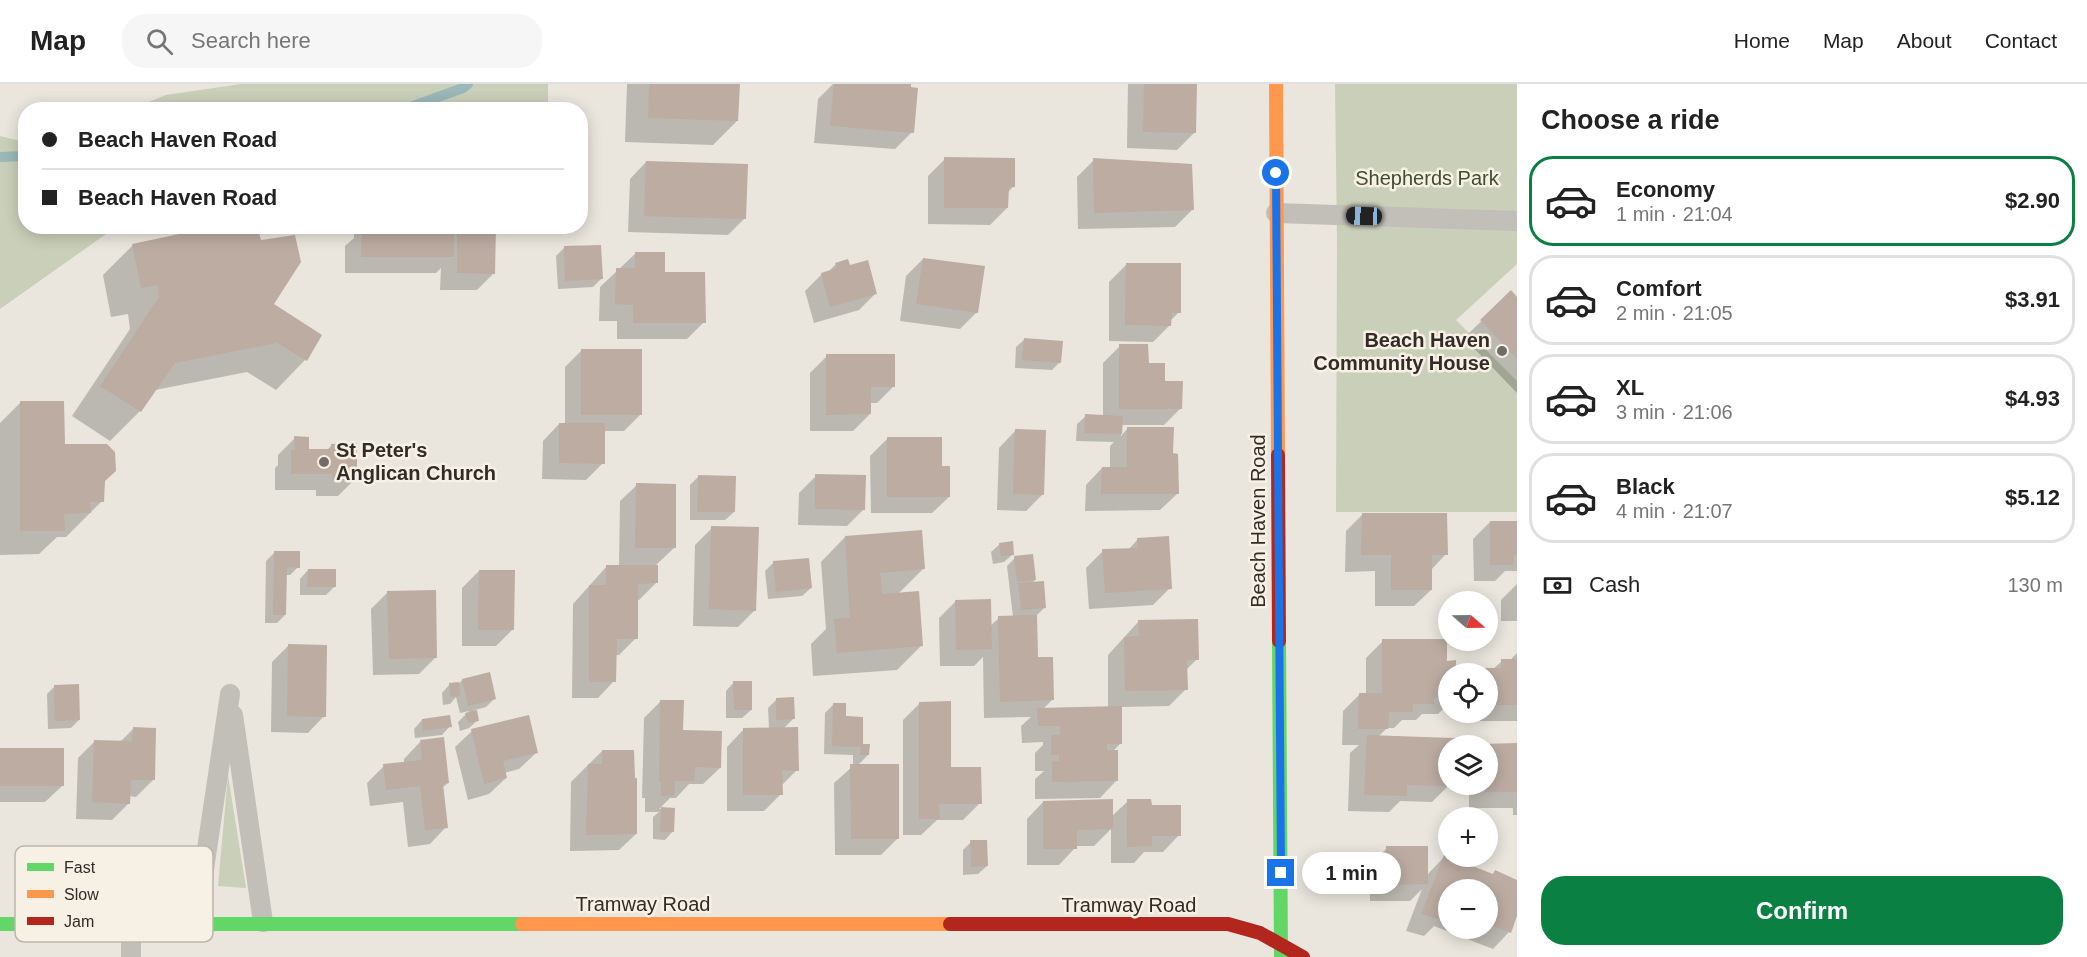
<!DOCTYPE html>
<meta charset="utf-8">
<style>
:root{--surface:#fff;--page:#f6f6f6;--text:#222;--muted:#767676;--line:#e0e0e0;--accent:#0b8043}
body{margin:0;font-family:Arial,sans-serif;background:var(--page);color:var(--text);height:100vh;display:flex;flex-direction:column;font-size:22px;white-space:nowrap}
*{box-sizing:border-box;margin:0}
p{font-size:20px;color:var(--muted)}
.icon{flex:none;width:33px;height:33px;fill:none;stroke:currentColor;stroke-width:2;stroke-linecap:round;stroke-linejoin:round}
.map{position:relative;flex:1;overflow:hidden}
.drawer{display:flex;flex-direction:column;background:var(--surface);width:570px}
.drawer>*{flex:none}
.top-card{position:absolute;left:18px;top:18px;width:570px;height:132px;border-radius:24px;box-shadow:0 3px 15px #0003;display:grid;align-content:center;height:132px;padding:0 24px;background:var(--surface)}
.needle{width:39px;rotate:110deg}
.tools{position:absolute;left:1438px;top:507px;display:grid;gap:12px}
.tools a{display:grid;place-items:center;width:60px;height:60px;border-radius:50%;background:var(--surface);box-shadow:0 3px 15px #0003;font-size:30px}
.end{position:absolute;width:27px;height:27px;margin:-14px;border:8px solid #1a73e8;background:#fff;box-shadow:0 0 0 3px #fff}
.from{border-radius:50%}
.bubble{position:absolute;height:42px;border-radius:21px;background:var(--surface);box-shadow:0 3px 15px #0003;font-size:20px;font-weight:800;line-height:42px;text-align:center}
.car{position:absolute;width:18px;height:36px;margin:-18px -9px;border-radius:8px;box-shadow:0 0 4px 2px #0007;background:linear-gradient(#222 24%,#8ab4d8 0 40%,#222 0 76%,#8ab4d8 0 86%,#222 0)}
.top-card b{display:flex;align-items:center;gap:21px;height:57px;font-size:22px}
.top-card b+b{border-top:2px solid var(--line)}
.top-card i{width:15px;height:15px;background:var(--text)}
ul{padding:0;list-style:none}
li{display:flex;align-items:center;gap:18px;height:90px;margin:0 12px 9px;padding:0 12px;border:3px solid var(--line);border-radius:24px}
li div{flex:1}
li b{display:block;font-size:22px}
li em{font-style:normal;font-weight:800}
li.selected{border-color:var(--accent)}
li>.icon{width:54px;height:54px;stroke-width:1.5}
h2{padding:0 24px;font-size:27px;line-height:72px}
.pay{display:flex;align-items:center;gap:15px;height:66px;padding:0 24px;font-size:22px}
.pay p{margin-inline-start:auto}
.primary-button{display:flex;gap:12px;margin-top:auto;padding:12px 24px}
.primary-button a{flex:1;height:69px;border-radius:24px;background:var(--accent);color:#fff;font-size:24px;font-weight:800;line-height:69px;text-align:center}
header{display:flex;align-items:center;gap:36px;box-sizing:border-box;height:84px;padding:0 30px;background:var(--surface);border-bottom:2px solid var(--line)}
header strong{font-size:28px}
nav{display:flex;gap:33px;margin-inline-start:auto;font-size:21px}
.search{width:420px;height:54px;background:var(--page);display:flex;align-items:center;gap:15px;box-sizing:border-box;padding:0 21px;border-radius:24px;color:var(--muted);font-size:22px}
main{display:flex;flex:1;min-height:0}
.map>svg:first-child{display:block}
</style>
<header>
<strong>Map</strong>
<div class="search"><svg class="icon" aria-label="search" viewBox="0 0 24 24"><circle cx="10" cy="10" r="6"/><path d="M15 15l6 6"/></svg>Search here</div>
<nav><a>Home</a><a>Map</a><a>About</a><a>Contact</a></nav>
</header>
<main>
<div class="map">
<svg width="1517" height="873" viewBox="0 0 1517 873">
<rect width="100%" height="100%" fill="#eae6de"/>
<path fill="#c9cfb9" d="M 241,0 L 548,0 L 548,25 L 132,25 L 166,11 Z
M 1335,0 L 1517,0 L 1517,180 L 1456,236 L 1517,297 L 1517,428 L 1336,428 L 1337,156 Z
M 0,52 L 25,58 L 26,142 L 116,143 L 0,225 Z
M 228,691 L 246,804 L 218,802 Z"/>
<path fill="#0003" fill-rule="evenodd" d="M 627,0 L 738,0 L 737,37 L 713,61 L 625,58 Z
M 833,0 L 910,0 L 912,48 L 895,65 L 814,59 L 818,15 Z
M 1128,0 L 1195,0 L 1194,49 L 1177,66 L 1127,64 Z
M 945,75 L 1013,103 L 1007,109 L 1007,124 L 990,141 L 928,140 L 928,92 Z
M 1094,76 L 1192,126 L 1175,143 L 1078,145 L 1077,93 Z
M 646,78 L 745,134 L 728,151 L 628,148 L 630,95 Z
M 354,142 L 494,142 L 493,190 L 477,206 L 440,206 L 441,184 L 436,189 L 345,189 L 345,162 L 354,154 Z
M 133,161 L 272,221 L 305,276 L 276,306 L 247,288 L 155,306 L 140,327 L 110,357 L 72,332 L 130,245 L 128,230 L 111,233 L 103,191 Z
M 564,164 L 601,195 L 593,203 L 558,205 L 556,172 Z
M 636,169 L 664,190 L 704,238 L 687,255 L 617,255 L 617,237 L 599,237 L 600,203 Z
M 923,175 L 977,228 L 960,245 L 900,237 L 906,192 Z
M 836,180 L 876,209 L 859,226 L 814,239 L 805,207 L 822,190 L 827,189 Z
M 1126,181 L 1179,228 L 1170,237 L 1170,241 L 1153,258 L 1109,257 L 1109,198 Z
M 1511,208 L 1517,215 L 1517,309 L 1464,254 Z
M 1025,255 L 1060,278 L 1052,286 L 1015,284 L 1016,263 Z
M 1120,262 L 1147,280 L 1164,298 L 1181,324 L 1164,341 L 1121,341 L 1121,352 L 1127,345 L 1172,371 L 1177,410 L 1160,426 L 1085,427 L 1086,401 L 1102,384 L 1110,384 L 1110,362 L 1114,358 L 1076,357 L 1077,340 L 1086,332 L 1103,332 L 1103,279 Z
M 582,266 L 641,330 L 624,347 L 603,347 L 603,379 L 586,396 L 542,395 L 543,357 L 559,340 L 565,340 L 565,283 Z
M 827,272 L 894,302 L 877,319 L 870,319 L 870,330 L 853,347 L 810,347 L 810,289 Z
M 21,318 L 63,361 L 103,397 L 102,417 L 66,453 L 57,453 L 39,470 L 0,471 L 0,339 Z
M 1015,347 L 1043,410 L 1026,427 L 997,426 L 999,364 Z
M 295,354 L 308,367 L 327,366 L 332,361 L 355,395 L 338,412 L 316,412 L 316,406 L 275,406 L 275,384 L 278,381 L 278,371 Z
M 887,355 L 941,383 L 949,413 L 932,429 L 871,429 L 870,372 Z
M 816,392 L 864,425 L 847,442 L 798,441 L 799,409 Z
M 698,393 L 734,428 L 725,436 L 690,436 L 690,401 Z
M 637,401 L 674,464 L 656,481 L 656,499 L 639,516 L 636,516 L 636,554 L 619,571 L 615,571 L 614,597 L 598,614 L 572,614 L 573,520 L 607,482 L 619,482 L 620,417 Z
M 1362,431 L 1446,470 L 1431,486 L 1431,506 L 1414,522 L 1375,522 L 1375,487 L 1345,488 L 1346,447 Z
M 1490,438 L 1517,438 L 1517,487 L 1505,487 L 1495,497 L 1474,497 L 1473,455 Z
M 712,444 L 755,526 L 738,543 L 693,542 L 695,461 Z
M 845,453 L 923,485 L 898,510 L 921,562 L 897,586 L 813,592 L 811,560 L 826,545 L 821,478 Z
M 1138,455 L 1170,504 L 1153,521 L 1089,525 L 1086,484 L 1103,467 L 1128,466 Z
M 1000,460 L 1013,470 L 1004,478 L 993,480 L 991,468 Z
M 275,468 L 298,483 L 290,491 L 285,491 L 285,531 L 277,539 L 265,539 L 266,477 Z
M 1015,474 L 1035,496 L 1031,500 L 1045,523 L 1036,532 L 1037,575 L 1052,616 L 1043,625 L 1108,624 L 1108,571 L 1139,537 L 1197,575 L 1186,586 L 1186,605 L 1169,622 L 1121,623 L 1121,659 L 1113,667 L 1116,697 L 1100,714 L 1035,715 L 1035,695 L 1044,687 L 1035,687 L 1035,669 L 1043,661 L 1043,658 L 1022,659 L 1021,642 L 1031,633 L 984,634 L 983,573 L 974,582 L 940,582 L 939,534 L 956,517 L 990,542 L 999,534 L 1013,533 L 1007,482 Z
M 774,478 L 811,504 L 802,512 L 768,515 L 765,487 Z
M 308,486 L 334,503 L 326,511 L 300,511 L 300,495 Z
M 479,487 L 513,545 L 496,562 L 462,562 L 462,504 Z
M 1517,500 L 1517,537 L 1501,537 L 1501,516 Z
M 388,508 L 436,573 L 419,590 L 373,591 L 371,525 Z
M 1383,557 L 1446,578 L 1449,590 L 1449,619 L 1438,630 L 1422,630 L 1416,636 L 1402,636 L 1394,644 L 1387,644 L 1378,653 L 1449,662 L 1449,701 L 1432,718 L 1400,717 L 1389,728 L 1348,727 L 1350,669 L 1359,661 L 1342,661 L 1343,627 L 1359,611 L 1366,611 L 1366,574 Z
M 288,562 L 324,632 L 308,649 L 271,648 L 272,578 Z
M 1517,569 L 1517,637 L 1467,637 L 1467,628 L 1488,628 L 1488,590 L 1480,590 L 1484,586 L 1493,585 L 1502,577 L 1512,577 L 1512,574 Z
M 462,596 L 495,614 L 486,623 L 475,626 L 478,636 L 469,644 L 460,647 L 458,638 L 469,627 L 460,629 L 456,613 L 450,620 L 443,621 L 442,609 L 450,600 L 458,601 Z
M 734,598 L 751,626 L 742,634 L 726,634 L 726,607 Z
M 55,602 L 79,636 L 71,644 L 48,645 L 47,610 Z
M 777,615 L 793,635 L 783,645 L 797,686 L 781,702 L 781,710 L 764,727 L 727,727 L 727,663 L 743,646 L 769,645 L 768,624 Z
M 661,617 L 681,648 L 720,684 L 703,700 L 689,700 L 676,714 L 670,714 L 659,725 L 674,725 L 673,747 L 665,756 L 653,755 L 653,733 L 659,728 L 645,728 L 645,714 L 642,714 L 644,634 Z
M 920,619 L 950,685 L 980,719 L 963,736 L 937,736 L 921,751 L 903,751 L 903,636 Z
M 833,621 L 868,671 L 857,682 L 898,754 L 881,771 L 835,771 L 834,699 L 853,682 L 853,671 L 824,670 L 825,629 Z
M 422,636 L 450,642 L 442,651 L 415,654 L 414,645 Z
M 133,645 L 153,696 L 136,713 L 129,712 L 129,719 L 112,736 L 76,735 L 78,674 L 95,657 L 120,658 Z
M 472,647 L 536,669 L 519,685 L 504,689 L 506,694 L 489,710 L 468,716 L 455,663 Z
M 420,658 L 448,699 L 442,704 L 446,743 L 430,760 L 408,763 L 403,718 L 370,722 L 367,699 L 384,682 L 404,679 L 404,675 Z
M 1517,660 L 1517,731 L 1513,731 L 1513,724 L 1469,724 L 1469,700 L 1488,700 Z
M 0,666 L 62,702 L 45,718 L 0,718 Z
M 602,667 L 636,750 L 619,766 L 570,767 L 571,698 Z
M 1128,717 L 1150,723 L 1179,751 L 1163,768 L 1144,768 L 1134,779 L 1111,779 L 1111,745 L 1094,762 L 1075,762 L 1075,764 L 1059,781 L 1027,781 L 1027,735 L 1043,718 L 1111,733 Z
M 971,758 L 987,782 L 978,790 L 963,791 L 963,766 Z
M 1387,764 L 1427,791 L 1444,773 L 1492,791 L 1509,848 L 1493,865 L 1434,842 L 1424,852 L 1406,847 L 1422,805 L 1410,817 L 1370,817 L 1370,781 ZM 1449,806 L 1488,806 L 1488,844 L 1449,844 Z"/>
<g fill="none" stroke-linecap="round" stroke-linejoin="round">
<path stroke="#9cb7b9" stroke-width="10" d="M 402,26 L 463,4 L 468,0
M 0,73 L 26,72"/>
</g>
<path fill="#bcaca2" d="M 649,0 L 740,0 L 738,37 L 648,34 Z
M 834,0 L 911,0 L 911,3 L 918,4 L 914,49 L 830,42 Z
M 1144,0 L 1197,0 L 1196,49 L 1143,48 Z
M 944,73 L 1015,74 L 1015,103 L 1009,103 L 1008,124 L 944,124 Z
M 1093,74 L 1192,80 L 1194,126 L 1094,129 Z
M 646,77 L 748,80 L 746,135 L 644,132 Z
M 217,142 L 257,142 L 261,156 L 295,151 L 301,178 L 274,220 L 322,251 L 307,277 L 277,259 L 175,279 L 141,328 L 100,302 L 159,213 L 158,201 L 141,204 L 132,160 Z
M 370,142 L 454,144 L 454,173 L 361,173 L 362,144 Z
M 457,142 L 496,142 L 495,190 L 457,189 Z
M 601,161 L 603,195 L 565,197 L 564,162 Z
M 635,168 L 665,168 L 665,188 L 705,188 L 706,239 L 633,239 L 633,221 L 615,220 L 616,184 L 635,184 Z
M 923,174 L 985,182 L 978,229 L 916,220 Z
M 848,175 L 850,181 L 868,176 L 877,210 L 830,223 L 821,189 L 837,184 L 835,179 Z
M 1126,179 L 1181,179 L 1181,229 L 1172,229 L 1171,242 L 1125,241 Z
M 1511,206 L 1517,213 L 1517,275 L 1480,236 Z
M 1024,254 L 1063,257 L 1061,279 L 1022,276 Z
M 1119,260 L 1148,260 L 1149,279 L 1165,279 L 1165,297 L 1183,297 L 1182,325 L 1119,325 Z
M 581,265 L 642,265 L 642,331 L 581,331 Z
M 826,270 L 895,270 L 895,303 L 871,303 L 871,330 L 826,331 Z
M 20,317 L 64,317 L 65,360 L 107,360 L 115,368 L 116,387 L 105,397 L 104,418 L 90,418 L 91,429 L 64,430 L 65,447 L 20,447 Z
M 1085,330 L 1123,332 L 1122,350 L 1084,349 Z
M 559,339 L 605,339 L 605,380 L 559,379 Z
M 1127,343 L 1174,343 L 1173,369 L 1178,370 L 1179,410 L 1101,410 L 1102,383 L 1127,383 Z
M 1015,345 L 1046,346 L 1044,411 L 1013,410 Z
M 294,352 L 309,353 L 309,365 L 331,365 L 331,360 L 357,359 L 357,396 L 332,396 L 332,390 L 291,390 L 291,366 L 295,366 Z
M 887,353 L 942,353 L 942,382 L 950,382 L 950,413 L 887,413 Z
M 815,390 L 866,391 L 865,426 L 815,425 Z
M 698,391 L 736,392 L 735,428 L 697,428 Z
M 636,399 L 676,400 L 676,464 L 635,464 Z
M 1362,429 L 1447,429 L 1448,471 L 1432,471 L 1432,506 L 1391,506 L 1391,471 L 1361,471 Z
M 1490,437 L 1517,437 L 1517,471 L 1514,471 L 1513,481 L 1490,481 Z
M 711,442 L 759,443 L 756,527 L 709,525 Z
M 922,446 L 925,485 L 880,489 L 882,510 L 919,507 L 923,562 L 837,569 L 834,535 L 850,534 L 845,452 Z
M 1169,452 L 1172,505 L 1105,509 L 1102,465 L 1138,464 L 1137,454 Z
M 1013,457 L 1014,471 L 1001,472 L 999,459 Z
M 274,467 L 300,467 L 300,484 L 287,483 L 286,531 L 273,531 Z
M 1033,470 L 1036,496 L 1017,498 L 1014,472 Z
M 809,474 L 812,504 L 776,508 L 773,477 Z
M 606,481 L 658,481 L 658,499 L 638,500 L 638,555 L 617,555 L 616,598 L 589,598 L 589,501 L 606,501 Z
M 308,485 L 336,485 L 336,503 L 307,503 Z
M 479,486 L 515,486 L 514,546 L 478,546 Z
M 1044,497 L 1046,524 L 1021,526 L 1018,499 Z
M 436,506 L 437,574 L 389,575 L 387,507 Z
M 991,515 L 992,565 L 956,566 L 955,516 Z
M 1037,531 L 1038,573 L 1053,573 L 1054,616 L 1000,618 L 998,532 Z
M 1198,535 L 1199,576 L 1187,576 L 1188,606 L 1125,607 L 1124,553 L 1139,552 L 1138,536 Z
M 1382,555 L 1447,555 L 1447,577 L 1456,576 L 1456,590 L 1449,590 L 1449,614 L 1434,614 L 1434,620 L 1413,620 L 1413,628 L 1389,628 L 1388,645 L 1358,645 L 1359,609 L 1382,609 Z
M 288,560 L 327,561 L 326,633 L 287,632 Z
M 1501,575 L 1517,575 L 1517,621 L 1488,621 L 1488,590 L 1483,590 L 1484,584 L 1501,584 Z
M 490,588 L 496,615 L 468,622 L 462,595 Z
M 733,597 L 752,597 L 752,626 L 734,626 Z
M 459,598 L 460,612 L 451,613 L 449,599 Z
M 79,600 L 80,636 L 55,637 L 54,601 Z
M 794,613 L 795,635 L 776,636 L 776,614 Z
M 660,616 L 684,616 L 683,646 L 722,647 L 721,684 L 695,683 L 694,697 L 675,697 L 674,712 L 661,712 L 661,698 L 659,698 Z
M 951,617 L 951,683 L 981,683 L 982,720 L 939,720 L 940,735 L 919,735 L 919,618 Z
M 833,619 L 846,619 L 846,632 L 863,633 L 863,660 L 870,660 L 869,671 L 860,671 L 861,663 L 832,662 Z
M 1122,622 L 1122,660 L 1107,660 L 1107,666 L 1118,666 L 1118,697 L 1052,698 L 1052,677 L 1059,677 L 1059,671 L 1051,671 L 1051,651 L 1060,651 L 1060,642 L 1038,642 L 1037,624 Z
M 477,626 L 479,637 L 468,639 L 465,629 Z
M 450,631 L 452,643 L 423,647 L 422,635 Z
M 529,631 L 538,669 L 503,677 L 507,694 L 484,700 L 471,645 Z
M 133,643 L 156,644 L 155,696 L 131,696 L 130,720 L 92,718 L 94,656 L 132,657 Z
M 798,643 L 799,687 L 782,686 L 783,711 L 743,711 L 743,644 Z
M 1367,651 L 1482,655 L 1482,660 L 1517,659 L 1517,708 L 1485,708 L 1485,700 L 1488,700 L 1488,662 L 1449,662 L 1449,702 L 1407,701 L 1407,712 L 1364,711 Z
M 444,653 L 449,699 L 443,700 L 448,744 L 425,746 L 420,702 L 386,706 L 383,680 L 422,676 L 420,656 Z
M 0,664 L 64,664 L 64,702 L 0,702 Z
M 602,666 L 634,666 L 635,694 L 637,694 L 637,750 L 586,751 L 588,680 L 602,680 Z
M 850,680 L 899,680 L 899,755 L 851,755 Z
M 1113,715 L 1113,745 L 1077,746 L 1077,765 L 1043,765 L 1043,717 Z
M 1127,715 L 1151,715 L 1152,721 L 1181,721 L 1181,752 L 1152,752 L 1152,762 L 1127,763 Z
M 661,723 L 675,724 L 674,748 L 660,748 Z
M 970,756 L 987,756 L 988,782 L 971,783 Z
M 1386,762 L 1428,762 L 1428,800 L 1386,801 Z
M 1444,771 L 1493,790 L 1495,786 L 1517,796 L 1517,832 L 1511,849 L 1488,840 L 1488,806 L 1449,806 L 1449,825 L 1447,824 L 1442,836 L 1421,830 Z"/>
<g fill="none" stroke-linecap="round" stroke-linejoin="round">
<path stroke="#c2beb8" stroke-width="20" d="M 1276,129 L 1517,137
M 233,631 L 263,838
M 196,839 L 230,610
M 131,873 L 131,839"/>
<path stroke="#63d668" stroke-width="14" d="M 1279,557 L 1281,873
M 0,840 L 522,840"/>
<path stroke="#ff974d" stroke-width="14" d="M 1276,0 L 1278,371
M 522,840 L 950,840"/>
<path stroke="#b3261e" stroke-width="14" d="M 1278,371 L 1279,557
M 950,840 L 1228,840 L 1260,849 L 1303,873"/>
</g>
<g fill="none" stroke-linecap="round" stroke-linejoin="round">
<path stroke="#1a73e8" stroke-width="8" d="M 1276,89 L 1281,789"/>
</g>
<g fill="#726c67" stroke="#f7f0e5" stroke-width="2">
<circle cx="1502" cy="267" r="6"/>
<circle cx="324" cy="378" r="6"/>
</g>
<g text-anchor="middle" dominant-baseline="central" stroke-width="5" stroke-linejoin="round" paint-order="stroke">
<g font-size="20" fill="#3f4e2d" stroke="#f7f0e5">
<text x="1427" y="94">Shepherds Park</text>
</g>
<g font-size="20" font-weight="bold" fill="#322b27" stroke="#f7f0e5" text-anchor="end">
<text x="1490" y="256">Beach Haven<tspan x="1490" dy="23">Community House</tspan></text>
<text x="336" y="366" text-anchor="start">St Peter's<tspan x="336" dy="23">Anglican Church</tspan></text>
</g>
<g font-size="20" fill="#322b27" stroke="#f7f0e5">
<text transform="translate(1258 437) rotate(-90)">Beach Haven Road</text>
<text x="643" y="820">Tramway Road</text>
<text x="1129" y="821">Tramway Road</text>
</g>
</g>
<rect x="15" y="762" width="198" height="96" rx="9" fill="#f7f0e5" stroke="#bcb5ac" stroke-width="1.5"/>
<rect x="27" y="779" width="27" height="8" fill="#63d668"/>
<rect x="27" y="806" width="27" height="8" fill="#ff974d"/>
<rect x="27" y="833" width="27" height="8" fill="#b3261e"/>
<g font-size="16" fill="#322b27">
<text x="64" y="789">Fast</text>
<text x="64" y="816">Slow</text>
<text x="64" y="843">Jam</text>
</g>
</svg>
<div class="tools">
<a><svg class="needle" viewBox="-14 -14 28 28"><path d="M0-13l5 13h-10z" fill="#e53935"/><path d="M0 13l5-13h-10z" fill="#767676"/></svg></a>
<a><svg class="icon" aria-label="locate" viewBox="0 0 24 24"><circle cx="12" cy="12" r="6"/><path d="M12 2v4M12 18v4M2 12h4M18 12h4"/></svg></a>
<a><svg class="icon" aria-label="layers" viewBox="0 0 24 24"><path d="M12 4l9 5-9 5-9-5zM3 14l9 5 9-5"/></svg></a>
<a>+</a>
<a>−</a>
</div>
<i class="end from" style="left:1276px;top:89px"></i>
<i class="end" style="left:1281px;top:789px"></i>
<div class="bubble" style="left:1302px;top:768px;width:99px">1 min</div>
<i class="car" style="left:1364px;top:132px;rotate:272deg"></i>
<div class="top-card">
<b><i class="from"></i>Beach Haven Road</b>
<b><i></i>Beach Haven Road</b>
</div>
</div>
<section class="drawer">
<h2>Choose a ride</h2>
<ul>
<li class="selected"><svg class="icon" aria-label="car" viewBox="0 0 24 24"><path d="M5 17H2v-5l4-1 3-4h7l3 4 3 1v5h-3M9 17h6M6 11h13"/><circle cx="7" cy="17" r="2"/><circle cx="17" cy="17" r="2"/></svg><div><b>Economy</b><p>1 min · 21:04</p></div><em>$2.90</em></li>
<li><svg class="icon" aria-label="car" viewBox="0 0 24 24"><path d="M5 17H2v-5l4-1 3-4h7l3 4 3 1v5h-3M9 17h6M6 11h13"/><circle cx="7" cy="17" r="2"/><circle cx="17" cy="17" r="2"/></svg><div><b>Comfort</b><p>2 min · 21:05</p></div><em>$3.91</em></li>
<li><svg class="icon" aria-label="car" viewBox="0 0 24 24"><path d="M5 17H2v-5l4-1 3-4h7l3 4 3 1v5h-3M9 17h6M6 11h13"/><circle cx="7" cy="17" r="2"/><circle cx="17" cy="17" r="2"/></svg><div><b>XL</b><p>3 min · 21:06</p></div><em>$4.93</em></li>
<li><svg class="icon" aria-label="car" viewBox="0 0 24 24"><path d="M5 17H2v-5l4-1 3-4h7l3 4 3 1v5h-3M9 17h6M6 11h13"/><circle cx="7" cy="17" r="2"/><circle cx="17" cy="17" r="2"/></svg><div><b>Black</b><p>4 min · 21:07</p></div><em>$5.12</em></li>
</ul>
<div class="pay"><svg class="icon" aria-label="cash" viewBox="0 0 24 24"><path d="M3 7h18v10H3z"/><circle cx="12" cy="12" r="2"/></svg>Cash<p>130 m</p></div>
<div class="primary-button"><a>Confirm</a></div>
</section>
</main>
